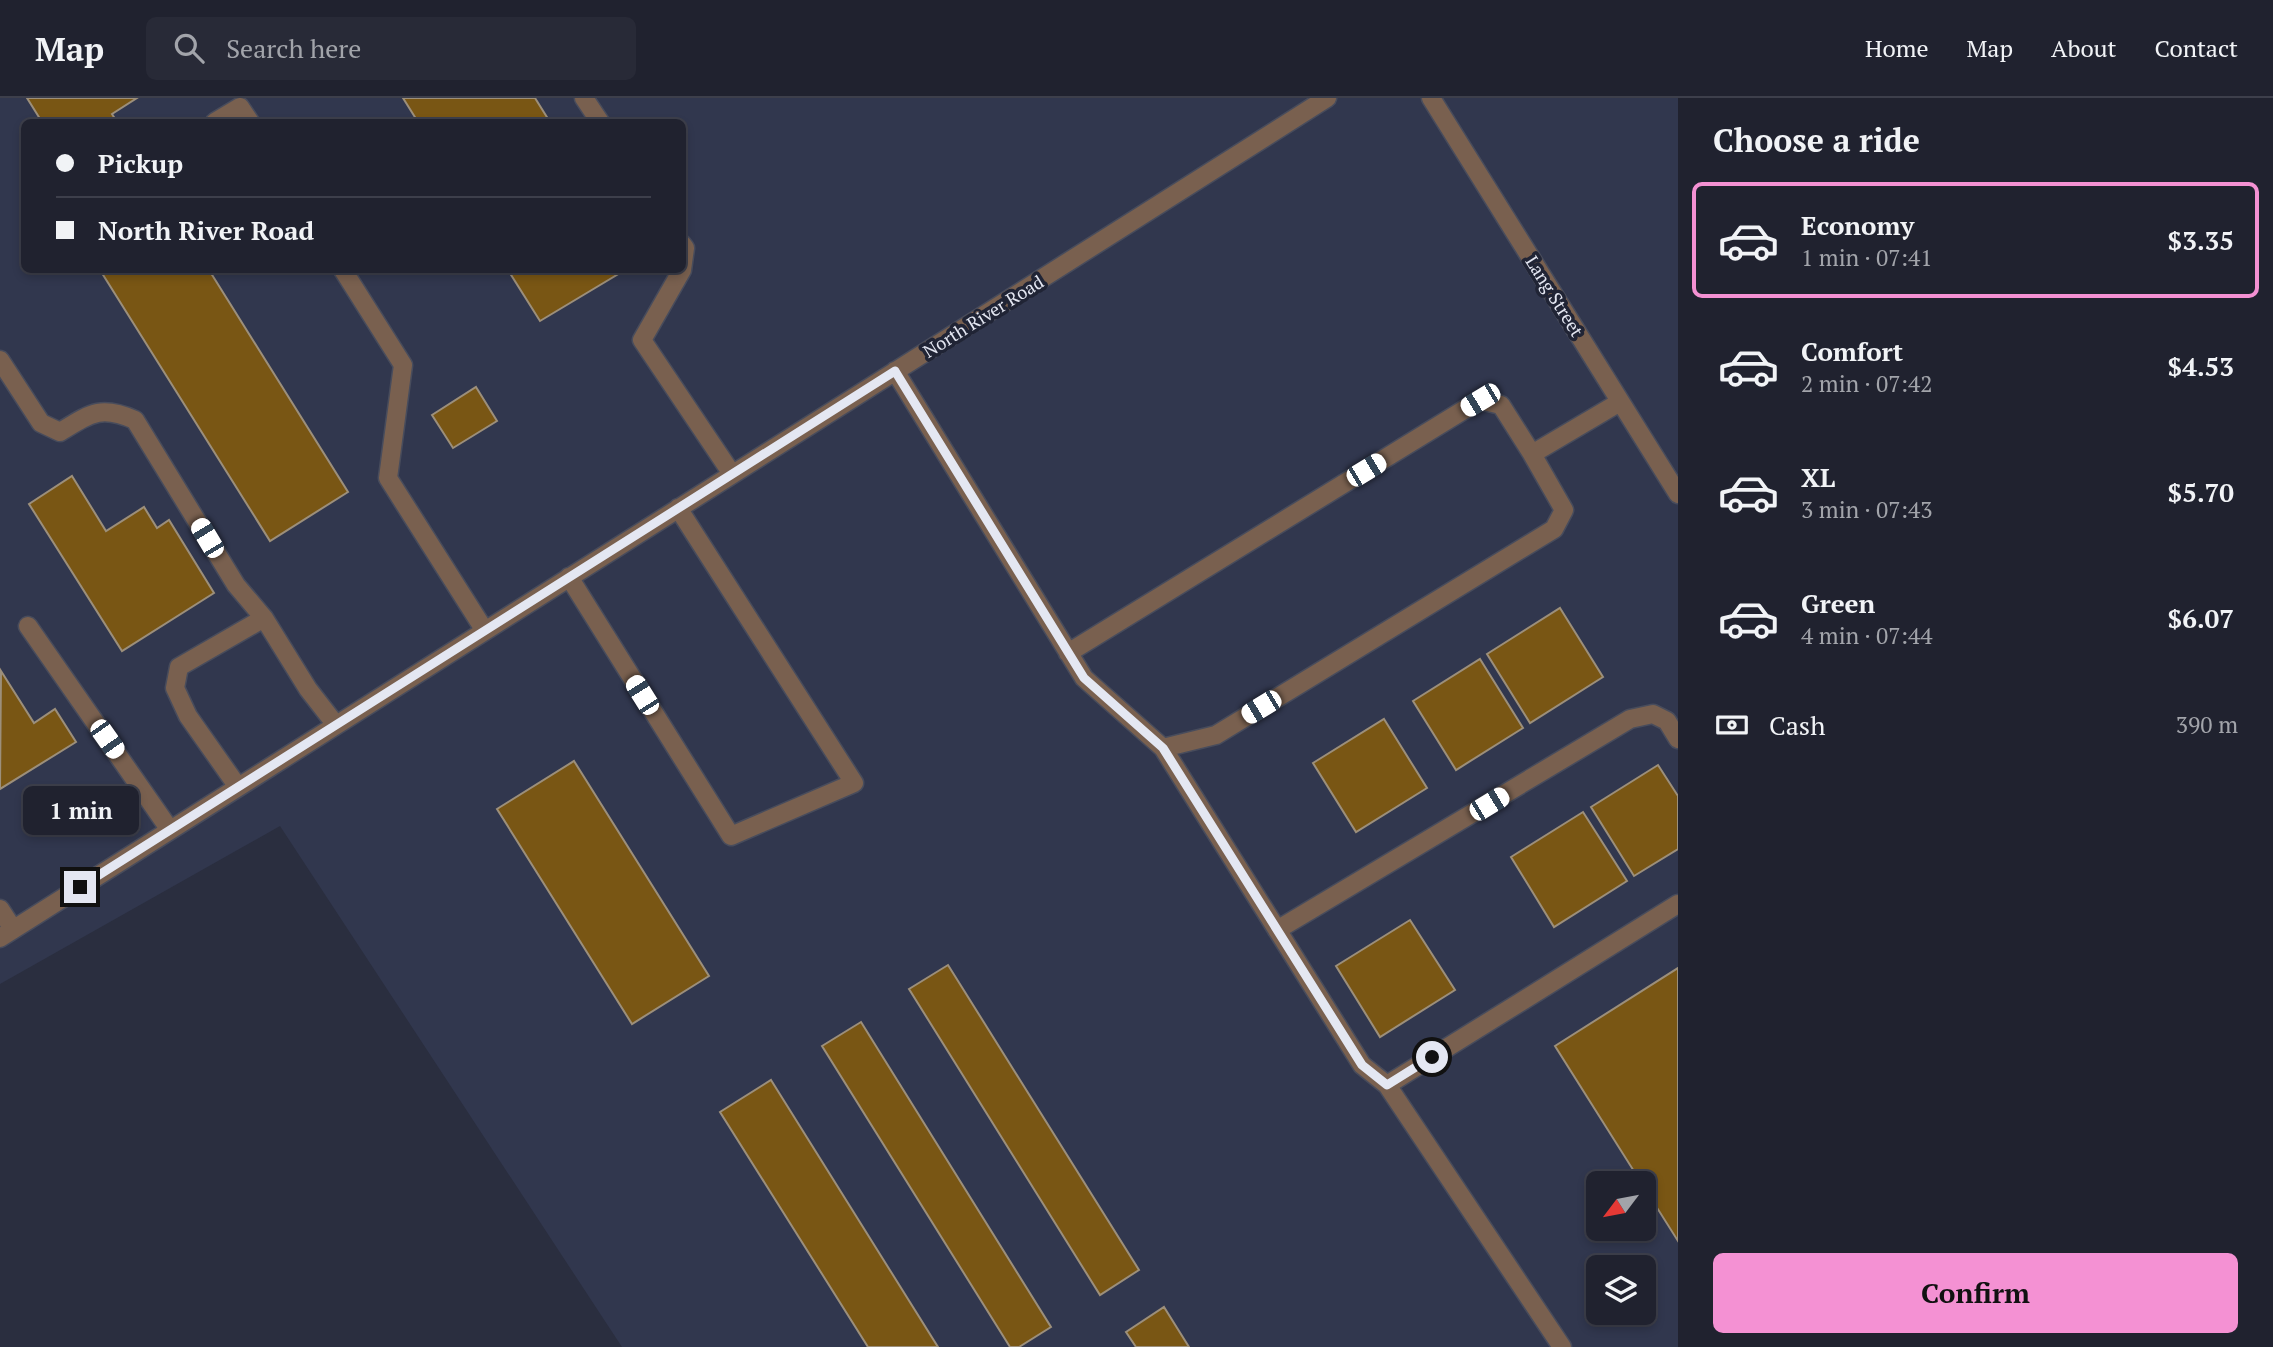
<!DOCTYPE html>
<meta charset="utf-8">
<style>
:root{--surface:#20222f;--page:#282a37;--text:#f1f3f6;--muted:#a2a4aa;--line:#3d3f4b;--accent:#f491d3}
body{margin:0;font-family:"PT Serif",serif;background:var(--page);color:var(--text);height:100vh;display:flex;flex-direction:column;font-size:26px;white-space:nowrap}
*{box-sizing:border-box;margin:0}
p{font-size:23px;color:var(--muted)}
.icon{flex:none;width:38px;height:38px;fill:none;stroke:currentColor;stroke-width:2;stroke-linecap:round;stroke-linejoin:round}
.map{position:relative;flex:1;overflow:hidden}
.panel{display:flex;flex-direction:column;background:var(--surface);width:595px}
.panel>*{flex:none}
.hud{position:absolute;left:21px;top:21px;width:665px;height:154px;border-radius:10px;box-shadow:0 4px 10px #0003,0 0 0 2px var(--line);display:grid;align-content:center;height:154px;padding:0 35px;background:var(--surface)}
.needle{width:46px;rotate:238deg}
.buttons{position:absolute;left:1586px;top:1073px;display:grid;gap:14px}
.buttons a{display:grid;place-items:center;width:70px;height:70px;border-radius:10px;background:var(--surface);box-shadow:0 4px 10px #0003,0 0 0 2px var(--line);font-size:35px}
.end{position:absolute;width:32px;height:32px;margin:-16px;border:9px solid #e4e7f2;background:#111;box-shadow:0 0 0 4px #111}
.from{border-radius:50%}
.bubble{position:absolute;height:49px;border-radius:10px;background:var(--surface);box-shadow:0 4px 10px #0003,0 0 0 2px var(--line);font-size:23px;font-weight:700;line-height:49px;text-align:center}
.car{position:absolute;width:21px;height:42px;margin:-21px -10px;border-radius:9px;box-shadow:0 0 5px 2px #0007;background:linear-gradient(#fff 24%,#345 0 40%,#fff 0 76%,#345 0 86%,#fff 0)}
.hud b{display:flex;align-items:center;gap:24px;height:66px;font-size:26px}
.hud b+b{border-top:2px solid var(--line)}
.hud i{width:18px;height:18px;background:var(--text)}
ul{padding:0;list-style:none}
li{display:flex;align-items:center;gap:21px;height:116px;margin:0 14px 10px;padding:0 21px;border:4px solid transparent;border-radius:10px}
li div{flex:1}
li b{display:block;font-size:26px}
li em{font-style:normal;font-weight:700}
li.on{border-color:var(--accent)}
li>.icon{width:63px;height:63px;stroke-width:1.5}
h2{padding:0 35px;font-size:32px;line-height:84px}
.pay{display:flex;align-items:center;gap:18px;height:77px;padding:0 35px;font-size:26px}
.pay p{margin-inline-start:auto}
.action{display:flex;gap:14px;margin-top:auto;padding:14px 35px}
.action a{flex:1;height:80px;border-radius:10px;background:var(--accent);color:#111;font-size:28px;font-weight:700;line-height:80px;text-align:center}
header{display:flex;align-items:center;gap:42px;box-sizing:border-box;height:98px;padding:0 35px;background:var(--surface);border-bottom:2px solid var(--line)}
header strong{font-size:33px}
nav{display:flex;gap:38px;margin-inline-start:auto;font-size:24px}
.search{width:490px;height:63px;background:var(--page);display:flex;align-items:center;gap:18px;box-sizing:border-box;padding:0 24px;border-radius:10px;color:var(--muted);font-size:26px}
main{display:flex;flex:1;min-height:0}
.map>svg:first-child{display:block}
</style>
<header>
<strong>Map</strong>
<div class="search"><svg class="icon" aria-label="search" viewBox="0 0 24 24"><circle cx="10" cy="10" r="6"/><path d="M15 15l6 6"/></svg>Search here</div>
<nav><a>Home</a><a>Map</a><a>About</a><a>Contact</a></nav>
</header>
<main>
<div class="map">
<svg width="1678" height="1249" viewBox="0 0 1678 1249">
<rect width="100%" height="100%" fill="#2a2e3f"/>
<path fill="#31374e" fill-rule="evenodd" d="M 0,0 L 1678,0 L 1678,1249 L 622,1249 L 280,728 L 0,886 ZM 24,24 L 682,24 L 682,172 L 24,172 ZM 1598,1085 L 1643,1085 L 1643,1130 L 1598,1130 ZM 1598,1169 L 1643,1169 L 1643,1214 L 1598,1214 Z"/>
<path fill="#795614" stroke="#9c8f7b" stroke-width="2" d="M 27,0 L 137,0 L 112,16 L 117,24 L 42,24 Z
M 403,0 L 535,0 L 550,24 L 418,24 Z
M 100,172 L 209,172 L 348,394 L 270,443 Z
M 508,172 L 625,172 L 540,223 Z
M 476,289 L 497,323 L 453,350 L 432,317 Z
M 72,378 L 106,433 L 144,409 L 157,430 L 169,422 L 214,495 L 122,553 L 29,406 Z
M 1560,510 L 1603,579 L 1530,625 L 1487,556 Z
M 1480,561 L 1523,630 L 1456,672 L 1413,603 Z
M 1,573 L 34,625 L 55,611 L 76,644 L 0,691 Z
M 1384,621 L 1427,690 L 1356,734 L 1313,665 Z
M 574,663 L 709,878 L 632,926 L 497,711 Z
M 1658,667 L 1678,698 L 1678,751 L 1634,778 L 1591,709 Z
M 1583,714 L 1627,783 L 1554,829 L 1511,759 Z
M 1410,822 L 1455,892 L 1380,939 L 1336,868 Z
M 948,867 L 1139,1172 L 1100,1197 L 909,891 Z
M 1678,870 L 1678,1143 L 1555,948 Z
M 861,924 L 1051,1229 L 1019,1249 L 1010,1249 L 822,948 Z
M 771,982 L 938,1249 L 868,1249 L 720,1014 Z
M 1164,1209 L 1189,1249 L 1136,1249 L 1126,1234 Z"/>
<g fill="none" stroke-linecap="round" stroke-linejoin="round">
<defs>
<path id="minor" d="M 584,0 L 600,24
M 1431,0 L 1678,396
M 215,24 L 240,9 L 250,24
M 682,146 L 685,150 L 682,172 L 642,242 L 732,376
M 343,172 L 403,267 L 388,380 L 485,533
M 0,262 L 41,325 L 60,334 C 91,315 101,307 135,322 L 236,487 L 264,520 L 308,591 L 336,627
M 895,273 L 1084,580 L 1163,650 L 1362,967 L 1387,987 L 1562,1249
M 569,479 L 731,738 L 854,685 L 678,410
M 28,528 L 170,732
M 1068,555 L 1480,302 L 1501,307 L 1532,356
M 1163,650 L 1216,637 L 1554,431 L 1564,412 L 1532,356 L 1620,304
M 238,689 L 188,618 L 175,590 L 179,569 L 264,520
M 0,811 L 13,831
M 1277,832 L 1630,621 L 1653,616 L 1667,623 L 1678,641
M 0,840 L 1327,0
M 1387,987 L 1678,806"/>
</defs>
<use href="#minor" stroke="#484c5c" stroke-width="21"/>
<use href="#minor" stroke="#79604f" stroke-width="18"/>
</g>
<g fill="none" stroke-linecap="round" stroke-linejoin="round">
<path stroke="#e4e7f2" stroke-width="9" d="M 80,789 L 895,273 L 1084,580 L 1163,650 L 1362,967 L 1387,987 L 1432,959"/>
</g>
<g text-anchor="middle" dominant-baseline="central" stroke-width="7" stroke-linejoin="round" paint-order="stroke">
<g font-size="18" fill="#e4e7f2" stroke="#202435">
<text transform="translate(1555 198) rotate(58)">Lang Street</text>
<text transform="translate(983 218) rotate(-32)">North River Road</text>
</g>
</g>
</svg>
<div class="buttons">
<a><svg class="needle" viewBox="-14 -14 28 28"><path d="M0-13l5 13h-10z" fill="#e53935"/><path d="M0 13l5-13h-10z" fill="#a2a4aa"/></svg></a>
<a><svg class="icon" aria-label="layers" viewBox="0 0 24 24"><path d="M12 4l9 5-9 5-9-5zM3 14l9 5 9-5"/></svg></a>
</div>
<i class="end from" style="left:1432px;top:959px"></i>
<i class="end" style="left:80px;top:789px"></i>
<div class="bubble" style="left:23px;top:688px;width:116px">1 min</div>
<i class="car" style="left:1480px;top:302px;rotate:239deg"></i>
<i class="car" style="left:1366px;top:372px;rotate:59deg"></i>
<i class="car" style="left:207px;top:440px;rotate:329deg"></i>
<i class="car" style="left:642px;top:597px;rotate:328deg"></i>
<i class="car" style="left:1261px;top:609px;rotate:239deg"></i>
<i class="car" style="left:107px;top:641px;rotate:145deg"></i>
<i class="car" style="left:1489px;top:706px;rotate:59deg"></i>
<div class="hud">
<b><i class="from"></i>Pickup</b>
<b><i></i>North River Road</b>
</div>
</div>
<section class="panel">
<h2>Choose a ride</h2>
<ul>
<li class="on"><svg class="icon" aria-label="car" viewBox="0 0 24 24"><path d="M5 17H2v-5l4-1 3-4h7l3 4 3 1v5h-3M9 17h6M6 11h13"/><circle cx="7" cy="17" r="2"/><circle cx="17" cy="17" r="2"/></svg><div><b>Economy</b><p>1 min · 07:41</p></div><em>$3.35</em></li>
<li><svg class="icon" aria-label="car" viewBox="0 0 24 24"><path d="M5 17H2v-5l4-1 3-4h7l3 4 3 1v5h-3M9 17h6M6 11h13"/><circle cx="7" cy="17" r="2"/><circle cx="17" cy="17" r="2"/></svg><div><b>Comfort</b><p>2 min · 07:42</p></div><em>$4.53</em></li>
<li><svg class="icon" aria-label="car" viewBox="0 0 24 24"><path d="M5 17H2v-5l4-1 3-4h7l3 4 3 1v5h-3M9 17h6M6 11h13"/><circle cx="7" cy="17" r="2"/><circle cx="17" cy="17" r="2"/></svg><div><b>XL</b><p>3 min · 07:43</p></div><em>$5.70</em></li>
<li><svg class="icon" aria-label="car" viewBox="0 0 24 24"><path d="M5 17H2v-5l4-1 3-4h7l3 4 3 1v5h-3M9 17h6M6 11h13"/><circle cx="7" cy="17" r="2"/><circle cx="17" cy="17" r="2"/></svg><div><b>Green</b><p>4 min · 07:44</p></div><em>$6.07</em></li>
</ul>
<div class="pay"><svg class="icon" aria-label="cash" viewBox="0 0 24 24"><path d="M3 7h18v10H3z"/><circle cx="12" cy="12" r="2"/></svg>Cash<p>390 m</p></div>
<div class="action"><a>Confirm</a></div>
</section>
</main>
